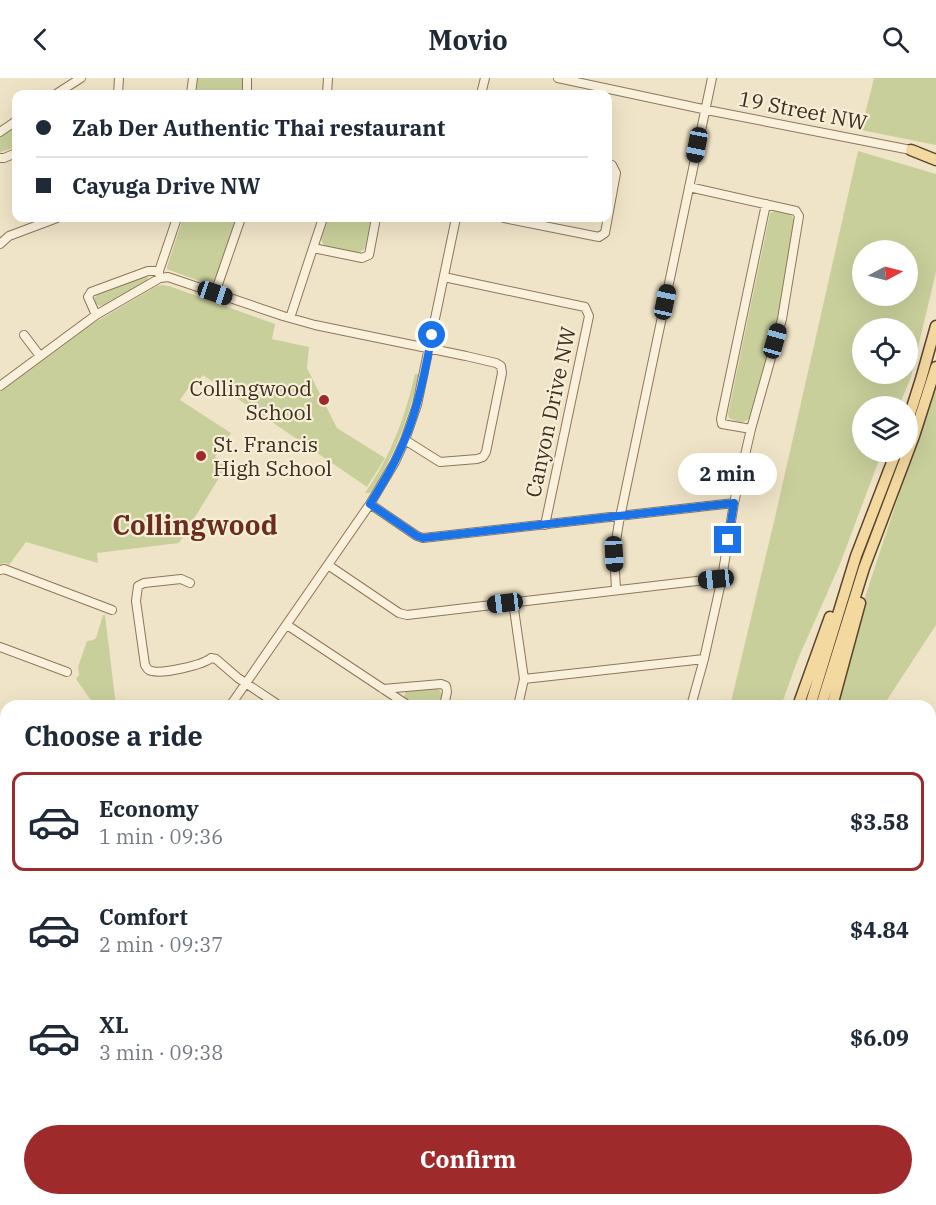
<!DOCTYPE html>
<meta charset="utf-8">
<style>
:root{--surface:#fff;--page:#f2f2f3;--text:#1f2937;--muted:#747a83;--line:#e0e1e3;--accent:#9e2a2b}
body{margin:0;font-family:"IBM Plex Serif",serif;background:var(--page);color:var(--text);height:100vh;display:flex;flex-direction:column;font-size:22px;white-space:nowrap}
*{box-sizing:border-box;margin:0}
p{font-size:20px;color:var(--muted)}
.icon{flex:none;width:33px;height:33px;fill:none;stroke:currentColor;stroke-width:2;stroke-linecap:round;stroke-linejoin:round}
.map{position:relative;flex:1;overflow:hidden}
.side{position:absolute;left:0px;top:622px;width:936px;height:506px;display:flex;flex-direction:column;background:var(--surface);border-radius:18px 18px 0 0;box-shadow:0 6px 24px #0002}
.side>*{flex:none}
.top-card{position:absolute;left:12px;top:12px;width:600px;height:132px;border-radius:12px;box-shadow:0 6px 24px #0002;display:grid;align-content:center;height:132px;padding:0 24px;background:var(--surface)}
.needle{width:39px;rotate:83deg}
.buttons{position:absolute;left:852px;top:162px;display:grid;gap:12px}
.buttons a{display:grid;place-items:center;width:66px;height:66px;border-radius:50%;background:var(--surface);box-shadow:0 6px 24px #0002;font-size:30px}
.end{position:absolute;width:27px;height:27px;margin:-14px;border:8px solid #1a73e8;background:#fff;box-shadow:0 0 0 3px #fff}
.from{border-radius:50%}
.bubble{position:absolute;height:42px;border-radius:21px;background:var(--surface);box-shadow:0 6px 24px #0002;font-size:20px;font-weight:800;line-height:42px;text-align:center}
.car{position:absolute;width:18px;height:36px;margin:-18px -9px;border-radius:8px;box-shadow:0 0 4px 2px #0007;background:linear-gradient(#222 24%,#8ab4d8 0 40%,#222 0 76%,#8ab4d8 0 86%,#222 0)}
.top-card b{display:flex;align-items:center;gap:21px;height:57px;font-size:22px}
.top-card b+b{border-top:2px solid var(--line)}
.top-card i{width:15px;height:15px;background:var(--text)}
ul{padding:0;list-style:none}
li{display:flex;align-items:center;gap:18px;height:99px;margin:0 12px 9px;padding:0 12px;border:3px solid transparent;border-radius:12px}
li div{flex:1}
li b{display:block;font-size:22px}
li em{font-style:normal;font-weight:800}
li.selected{border-color:var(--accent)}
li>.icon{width:54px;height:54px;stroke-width:1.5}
h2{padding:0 24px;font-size:27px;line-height:72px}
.action{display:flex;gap:12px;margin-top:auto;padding:12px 24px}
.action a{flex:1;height:69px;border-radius:36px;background:var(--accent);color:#fff;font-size:24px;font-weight:800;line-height:69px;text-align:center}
header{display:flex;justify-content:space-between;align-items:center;height:78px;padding:0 24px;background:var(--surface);font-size:27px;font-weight:800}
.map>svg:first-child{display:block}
</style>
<header><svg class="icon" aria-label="back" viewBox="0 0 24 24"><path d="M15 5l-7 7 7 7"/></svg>Movio<svg class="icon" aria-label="search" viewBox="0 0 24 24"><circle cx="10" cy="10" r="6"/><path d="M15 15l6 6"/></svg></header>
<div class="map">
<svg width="936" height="1127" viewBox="0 0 936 1127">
<rect width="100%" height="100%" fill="#f0e4c8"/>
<path fill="#c9cf9b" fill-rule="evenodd" d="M 198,0 L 243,0 L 242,16 L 196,16 Z
M 874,0 L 936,0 L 936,67 L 861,52 Z
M 16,47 L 16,69 L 0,74 L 0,58 Z
M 858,73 L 936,96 L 936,194 L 911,299 L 899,328 L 862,328 L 862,374 L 882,374 L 840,486 L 798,581 L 781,628 L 730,628 L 776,435 ZM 862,172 L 908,172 L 908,218 L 862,218 ZM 862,250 L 908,250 L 908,296 L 862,296 Z
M 775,133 L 790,136 L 794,141 L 778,239 L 749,341 L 741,345 L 729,340 L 728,336 L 770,135 Z
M 183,140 L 236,140 L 215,204 L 207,206 L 167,191 L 167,189 Z
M 328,140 L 371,140 L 365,170 L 362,173 L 355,175 L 325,168 C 317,160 324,149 328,140 Z
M 146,198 L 148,200 L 147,203 L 104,227 L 99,228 L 95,225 L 94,220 L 97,217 Z
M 162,207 L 169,208 L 275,246 L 272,261 L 309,269 L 307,290 L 337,350 L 385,380 L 367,409 L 203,297 L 200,301 L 196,299 L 180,322 L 231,355 L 215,379 L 227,387 L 179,465 L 97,475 L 98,485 L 26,464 L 9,487 L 6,485 L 0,486 L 0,314 L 92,246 L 157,208 Z
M 415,296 L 419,296 C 409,339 395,379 370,415 L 365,415 C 391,378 405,339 415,296 Z
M 936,304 L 936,547 L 885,625 L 879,623 L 876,628 L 836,628 L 865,519 Z
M 103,537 L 105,537 L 116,628 L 95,628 L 76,601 L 79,597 L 78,589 L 87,563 L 93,562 L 96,560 Z
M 436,610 C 445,615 442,621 440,628 C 427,628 410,632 404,618 L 406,614 Z"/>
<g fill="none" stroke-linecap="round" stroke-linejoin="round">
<defs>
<path id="minor" d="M 558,0 L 712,33 L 916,73
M 56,16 L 81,0
M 118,16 L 119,0
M 191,16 L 193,0
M 247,16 L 247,0
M 327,16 L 328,0
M 481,16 L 485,0
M 0,54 L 16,43
M 0,80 L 4,80 L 16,75
M 689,109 L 796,133 L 799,138 L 782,241 L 751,351 L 734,425 L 722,500 L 704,581 L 691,628
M 323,140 L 313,170 L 362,180 L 369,177 L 376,140
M 504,140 L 599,159 L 605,155 L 616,95 L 612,87 L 608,86
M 0,166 L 9,158 L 57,140
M 159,196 L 159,193 L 177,140
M 444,199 L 585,229 L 589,238 L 545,447
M 215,215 L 241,140
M 96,237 L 88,219 L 91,214 L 148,193 L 159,193
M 290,240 L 313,170
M 24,257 L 40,278
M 0,308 L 96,237 L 160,200 L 168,199 L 283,238 L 315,247 L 466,278 L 496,285 L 501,288 L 502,295 L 486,374 L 483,379 L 477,381 L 440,384 L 405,362
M 751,351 L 722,346 L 721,341 L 766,126
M 370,426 L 417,458 L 423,460 L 734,425
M 328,487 L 399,535 L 407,537 L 722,500
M 0,492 L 4,491 L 112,532
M 190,505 L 181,501 L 144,505 L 138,508 L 136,523 L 145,587 C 148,591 147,592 152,593 C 163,596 203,587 211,580 L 216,581 L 238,600 L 280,628
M 616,511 L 614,476 L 619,444 L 712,0
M 513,524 L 524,601 L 518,628
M 287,547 L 409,628
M 0,569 L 67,594
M 524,601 L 704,581
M 383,611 L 441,606 L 446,608 L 447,614 L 444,628
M 230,628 L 370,426 L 395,384 L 405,362 L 417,327 L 456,140
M 0,646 L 6,649
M 0,802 L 6,801
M 933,830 L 936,834
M 930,891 L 936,890
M 930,965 L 936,970
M 0,981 L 6,973
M 930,1075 L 936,1079
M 0,1103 L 6,1096
M 275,1122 L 284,1127
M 864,1122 L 873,1127
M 81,1127 L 85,1122
M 210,1127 L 243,1122
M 422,1127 L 425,1122 L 434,1127
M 600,1127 L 603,1122
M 632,1127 L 635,1122
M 714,1127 L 717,1122
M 798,1127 L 801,1122
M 886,1127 L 889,1122"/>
<path id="major" d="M 911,72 L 936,82
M 908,342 L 921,301 L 936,248
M 798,628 L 830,539
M 810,628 L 856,478 L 896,374
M 821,628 L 864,490 L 914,358 L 936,289
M 832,628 L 860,525
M 930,762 L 936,762
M 930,773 L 936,772
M 0,880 L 6,879
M 930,1038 L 936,1042
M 930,1056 L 936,1060"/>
</defs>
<use href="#minor" stroke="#8d765c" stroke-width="10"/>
<use href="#major" stroke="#5b4430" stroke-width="13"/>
<use href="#minor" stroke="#faf1dc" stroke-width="8"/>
<use href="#major" stroke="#f3d9a0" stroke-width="10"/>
</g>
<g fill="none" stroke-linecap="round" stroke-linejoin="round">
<path stroke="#1a73e8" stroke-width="8" d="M 432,257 C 425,292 419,327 405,361 C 396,384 383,405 370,426 L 417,458 L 423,460 L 734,425 L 728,462"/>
</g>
<g fill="#9e2a2b" stroke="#f7eed8" stroke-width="2">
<circle cx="324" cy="322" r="6"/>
<circle cx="201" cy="378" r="6"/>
</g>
<g text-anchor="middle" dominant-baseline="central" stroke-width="4.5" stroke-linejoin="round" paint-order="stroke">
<g font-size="21" fill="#3d2e20" stroke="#f7eed8">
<text transform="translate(803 32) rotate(11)">19 Street NW</text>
<text transform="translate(550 334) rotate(-78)">Canyon Drive NW</text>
</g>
<g font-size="21" fill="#3d2e20" stroke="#f7eed8" text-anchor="end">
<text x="312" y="310">Collingwood<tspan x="312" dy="24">School</tspan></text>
<text x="213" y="366" text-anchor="start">St. Francis<tspan x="213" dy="24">High School</tspan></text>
</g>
<g font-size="27" font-weight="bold" fill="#6b2e1e" stroke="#f7eed8">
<text x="195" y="446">Collingwood</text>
</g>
</g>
</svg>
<div class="buttons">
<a><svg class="needle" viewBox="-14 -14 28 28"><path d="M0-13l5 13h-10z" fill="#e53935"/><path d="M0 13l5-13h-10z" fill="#747a83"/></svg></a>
<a><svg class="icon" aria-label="locate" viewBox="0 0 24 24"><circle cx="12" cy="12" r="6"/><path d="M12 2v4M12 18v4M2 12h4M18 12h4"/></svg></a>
<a><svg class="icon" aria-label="layers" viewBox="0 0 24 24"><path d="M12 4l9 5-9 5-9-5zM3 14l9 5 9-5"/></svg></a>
</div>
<i class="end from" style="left:432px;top:257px"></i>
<i class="end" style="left:728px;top:462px"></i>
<div class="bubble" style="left:678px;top:375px;width:99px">2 min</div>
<i class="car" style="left:697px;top:67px;rotate:191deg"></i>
<i class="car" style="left:215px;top:215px;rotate:109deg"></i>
<i class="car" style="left:665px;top:224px;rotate:12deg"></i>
<i class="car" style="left:775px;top:263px;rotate:16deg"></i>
<i class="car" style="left:614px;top:476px;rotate:177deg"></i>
<i class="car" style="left:716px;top:501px;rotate:264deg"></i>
<i class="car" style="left:505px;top:525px;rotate:263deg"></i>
<div class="top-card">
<b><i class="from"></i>Zab Der Authentic Thai restaurant</b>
<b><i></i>Cayuga Drive NW</b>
</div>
<section class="side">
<h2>Choose a ride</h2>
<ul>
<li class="selected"><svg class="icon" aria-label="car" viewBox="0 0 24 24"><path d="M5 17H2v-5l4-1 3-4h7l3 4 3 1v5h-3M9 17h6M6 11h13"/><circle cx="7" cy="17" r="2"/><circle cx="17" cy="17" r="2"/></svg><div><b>Economy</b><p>1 min · 09:36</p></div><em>$3.58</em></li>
<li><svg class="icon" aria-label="car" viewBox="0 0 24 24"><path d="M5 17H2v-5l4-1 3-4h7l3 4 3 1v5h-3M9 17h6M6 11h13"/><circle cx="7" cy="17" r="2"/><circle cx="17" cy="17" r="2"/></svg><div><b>Comfort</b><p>2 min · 09:37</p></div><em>$4.84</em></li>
<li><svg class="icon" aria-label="car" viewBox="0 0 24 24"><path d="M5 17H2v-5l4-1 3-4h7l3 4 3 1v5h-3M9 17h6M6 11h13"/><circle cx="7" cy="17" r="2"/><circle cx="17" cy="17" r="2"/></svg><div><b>XL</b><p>3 min · 09:38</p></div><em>$6.09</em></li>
</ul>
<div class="action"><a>Confirm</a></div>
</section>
</div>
